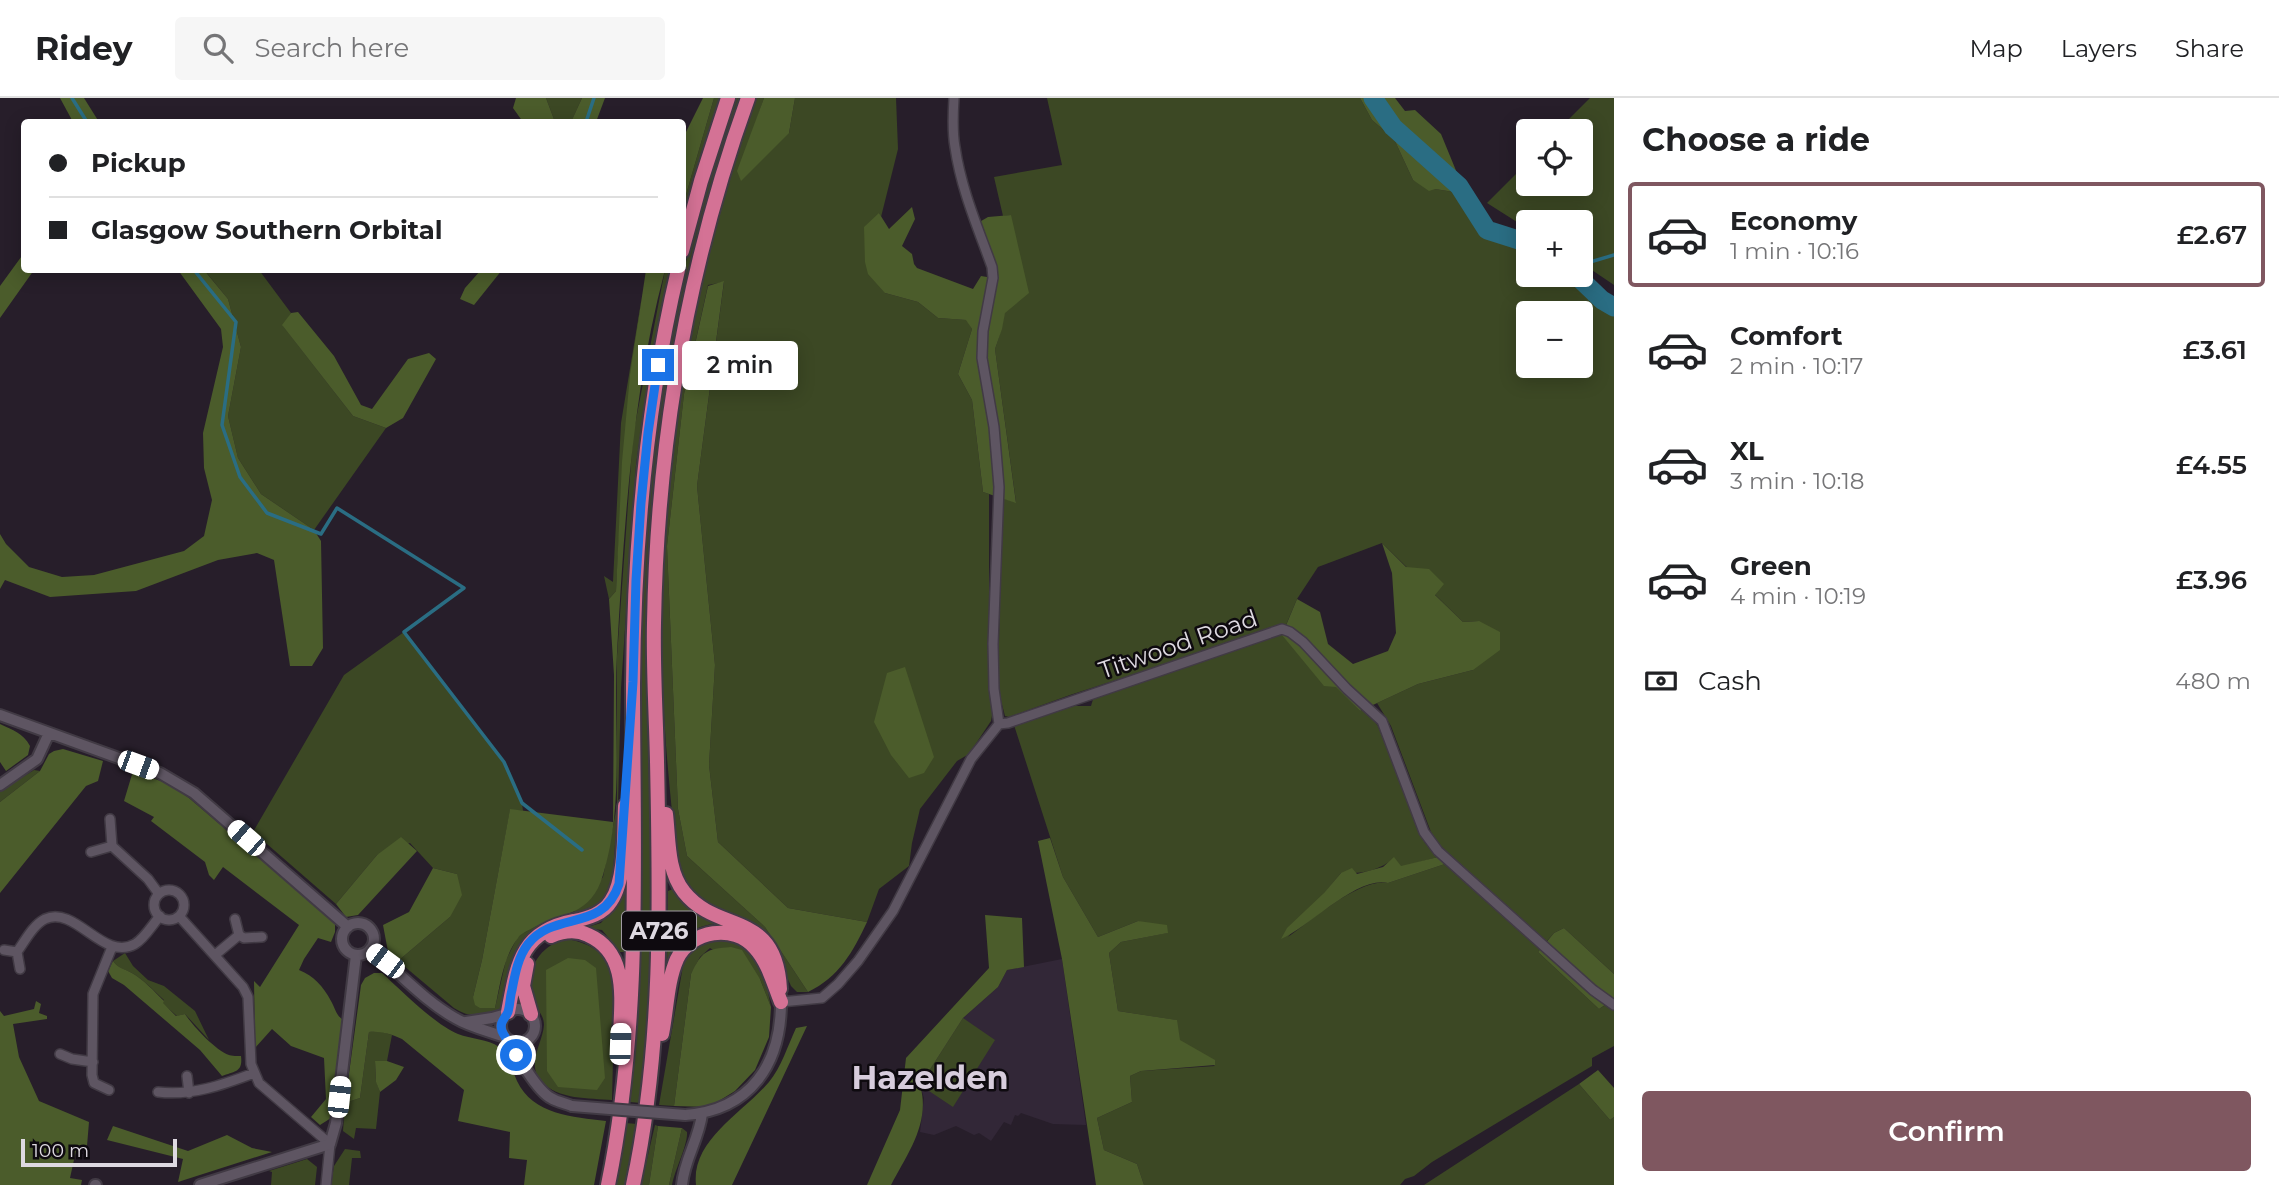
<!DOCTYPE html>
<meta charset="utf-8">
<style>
:root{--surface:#fff;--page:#f6f6f6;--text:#202124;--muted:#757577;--line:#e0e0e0;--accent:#7f5760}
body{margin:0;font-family:Montserrat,sans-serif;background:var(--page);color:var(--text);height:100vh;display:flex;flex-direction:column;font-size:26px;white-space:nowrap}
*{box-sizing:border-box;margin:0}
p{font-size:23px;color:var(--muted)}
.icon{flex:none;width:38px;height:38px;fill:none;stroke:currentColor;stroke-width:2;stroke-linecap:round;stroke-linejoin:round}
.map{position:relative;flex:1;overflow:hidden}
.panel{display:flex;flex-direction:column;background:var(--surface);width:665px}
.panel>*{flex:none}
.banner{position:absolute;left:21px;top:21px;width:665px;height:154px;border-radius:7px;box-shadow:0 4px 18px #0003;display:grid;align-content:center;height:154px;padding:0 28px;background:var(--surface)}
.tools{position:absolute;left:1516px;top:21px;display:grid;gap:14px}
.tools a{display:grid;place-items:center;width:77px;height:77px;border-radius:7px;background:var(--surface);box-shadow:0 4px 18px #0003;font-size:35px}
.scale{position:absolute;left:21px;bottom:18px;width:156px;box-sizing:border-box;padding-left:7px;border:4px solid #ded9e1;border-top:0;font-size:19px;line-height:24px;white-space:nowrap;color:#ded9e1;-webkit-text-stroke:5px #0e0a0f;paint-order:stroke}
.end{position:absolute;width:32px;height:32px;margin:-16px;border:9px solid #1a73e8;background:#fff;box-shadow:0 0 0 4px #fff}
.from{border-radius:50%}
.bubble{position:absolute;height:49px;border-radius:7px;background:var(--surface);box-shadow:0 4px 18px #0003;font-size:23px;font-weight:600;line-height:49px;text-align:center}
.car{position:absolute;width:21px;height:42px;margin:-21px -10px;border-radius:9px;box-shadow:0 0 5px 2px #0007;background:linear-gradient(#fff 24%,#345 0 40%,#fff 0 76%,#345 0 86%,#fff 0)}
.banner b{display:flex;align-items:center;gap:24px;height:66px;font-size:26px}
.banner b+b{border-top:2px solid var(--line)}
.banner i{width:18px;height:18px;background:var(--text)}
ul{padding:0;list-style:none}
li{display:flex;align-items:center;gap:21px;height:105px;margin:0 14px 10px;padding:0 14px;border:4px solid transparent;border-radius:7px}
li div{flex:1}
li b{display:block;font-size:26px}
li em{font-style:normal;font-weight:600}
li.active{border-color:var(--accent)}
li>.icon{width:63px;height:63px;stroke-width:1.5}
h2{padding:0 28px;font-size:32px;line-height:84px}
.pay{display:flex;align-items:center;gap:18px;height:77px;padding:0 28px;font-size:26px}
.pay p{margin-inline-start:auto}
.primary-button{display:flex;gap:14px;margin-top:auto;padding:14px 28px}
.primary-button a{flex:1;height:80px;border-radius:7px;background:var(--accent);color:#fff;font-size:28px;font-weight:600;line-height:80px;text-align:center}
header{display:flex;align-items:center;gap:42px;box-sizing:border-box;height:98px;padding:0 35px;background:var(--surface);border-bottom:2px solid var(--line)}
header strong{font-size:33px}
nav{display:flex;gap:38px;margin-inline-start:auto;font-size:24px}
.search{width:490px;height:63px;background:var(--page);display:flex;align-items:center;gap:18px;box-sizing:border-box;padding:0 24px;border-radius:7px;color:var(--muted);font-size:26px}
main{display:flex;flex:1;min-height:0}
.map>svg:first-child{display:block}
</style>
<header>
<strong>Ridey</strong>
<div class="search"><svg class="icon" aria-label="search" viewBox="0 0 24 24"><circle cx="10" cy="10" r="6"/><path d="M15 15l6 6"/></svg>Search here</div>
<nav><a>Map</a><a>Layers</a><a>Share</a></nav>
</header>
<main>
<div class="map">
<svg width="1614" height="1087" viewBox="0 0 1614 1087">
<rect width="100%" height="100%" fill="#271e2a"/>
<path fill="#322737" d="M 1062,861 L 1086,1027 L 1053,1026 L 1021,1015 L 1018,1018 L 1015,1017 L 1011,1027 L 1004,1024 L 991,1043 L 979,1035 L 974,1037 L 956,1028 L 934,1037 L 920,1034 L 924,1000 L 920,987 L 963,920 L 998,889 L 1007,872 Z"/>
<path fill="#3c4824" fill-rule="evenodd" d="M 546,0 L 582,0 L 572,22 L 555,24 Z
M 714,0 L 722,0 L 694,80 L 683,130 L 683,107 Z
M 735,0 L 741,0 C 681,166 649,342 647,519 C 645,635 654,752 651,868 C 650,914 646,960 641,1005 L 630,1004 C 650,844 636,684 641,523 C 645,407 657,291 683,177 C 696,117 716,58 735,0 Z
M 757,0 L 764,0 L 752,35 L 789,35 L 795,0 L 896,0 L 898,51 L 881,119 L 879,115 L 885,195 L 918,204 L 938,220 L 967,222 L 972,231 L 958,276 L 972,302 L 983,394 L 989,396 L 989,591 L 993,612 L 991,623 L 969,656 L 957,663 L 920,711 L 912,745 L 909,768 L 879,791 L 867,824 L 788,810 L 718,744 L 709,667 L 715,567 L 697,388 L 724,184 L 708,187 L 684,296 L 667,448 L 678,711 L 687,758 L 765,829 L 808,894 L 797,894 L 791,888 L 774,850 L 700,802 L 689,792 L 678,772 C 672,713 665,652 663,593 C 654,392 688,189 757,0 Z
M 1047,0 L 1360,0 L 1372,22 L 1394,41 L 1413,82 L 1435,91 L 1460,95 L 1483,133 L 1528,148 L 1528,177 L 1570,177 L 1601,207 L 1614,215 L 1614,876 L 1564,830 L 1554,835 L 1546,844 L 1434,742 L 1391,628 L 1377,605 L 1418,586 L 1473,572 L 1479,523 L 1463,524 L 1382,445 L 1318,469 L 1297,501 L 1286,527 L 1070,597 L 1009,619 L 1005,618 L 998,591 L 1002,400 L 1016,404 L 995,251 C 1011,209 1008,161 1011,117 L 1003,118 L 994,79 L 1062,67 ZM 1528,215 L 1580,215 L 1580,268 L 1528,268 Z
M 1590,0 L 1614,0 L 1614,187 L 1580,164 L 1580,124 L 1528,124 L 1528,131 L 1487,105 L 1528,64 L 1528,86 L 1580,86 L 1580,33 L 1557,33 Z
M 209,172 L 259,172 L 291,215 L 283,228 L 353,318 L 386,330 L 314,432 L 261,396 L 238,360 L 228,318 L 241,249 L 228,201 L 205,173 Z
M 665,172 L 673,172 L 645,302 L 636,367 L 621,590 L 618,708 L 612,786 C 602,816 570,819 543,827 L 502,910 C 486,920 469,920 454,910 L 398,863 L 450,819 L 457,776 L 433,770 L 410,745 L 377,757 L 336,806 L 253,734 L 344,577 L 404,534 L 504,664 L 522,705 L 523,713 L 510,712 L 482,862 L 473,899 L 495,910 L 506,862 L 518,838 L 538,827 L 573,815 L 603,779 L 617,708 L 617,558 L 633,337 Z
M 642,198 C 628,296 621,394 616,493 L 609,501 L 604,478 L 613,484 L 621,325 Z
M 1283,533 L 1360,613 L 1365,611 L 1378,628 L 1425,745 L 1438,759 L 1401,769 L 1394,760 C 1379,773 1361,776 1341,775 L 1288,839 C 1310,823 1361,779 1388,785 L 1445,766 L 1541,850 L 1538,854 L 1599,911 L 1607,906 L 1614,913 L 1614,948 L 1592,960 L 1592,968 L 1432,1064 L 1414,1078 L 1405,1081 L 1400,1087 L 1144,1087 L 1137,1066 L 1104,1052 L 1097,1020 L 1132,1004 L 1130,978 L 1141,973 L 1215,968 L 1179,942 L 1176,922 L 1118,913 L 1109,855 L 1121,844 L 1167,835 L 1138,823 L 1098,839 L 1063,779 L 1014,627 L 1070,608 L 1091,608 L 1094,598 Z
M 34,672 L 40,673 L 0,704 L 0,693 Z
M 626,789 L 625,852 L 624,854 L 620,854 L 602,832 L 584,830 L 601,825 L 623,798 Z
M 673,791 C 686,811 697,816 719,826 C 689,826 678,845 667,869 L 668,793 Z
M 725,839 L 753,854 L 764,874 L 771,909 L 760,881 L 710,850 L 700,859 L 691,876 L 674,1008 L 659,1007 L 684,862 L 695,847 Z
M 566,841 C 591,845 610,856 615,882 L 612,1002 C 589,1000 558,1002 541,983 C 526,966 543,944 544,927 C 544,917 537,912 533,903 C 523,875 538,848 566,841 Z
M 125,855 L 133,868 L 148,882 L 164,888 L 195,913 L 209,942 L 185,916 L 177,918 L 162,905 L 164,902 C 154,893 144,882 132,875 C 124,871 119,871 113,863 Z
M 963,920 L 995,942 L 953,1009 L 920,987 Z
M 379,933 L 392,937 L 387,963 L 375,964 L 376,983 L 380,994 L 376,1031 L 356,1030 L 354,1041 L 343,1033 L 345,1005 L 360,1000 L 369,934 Z
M 1579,986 L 1610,1022 L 1614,1019 L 1614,1087 L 1424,1087 Z
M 626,1025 L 637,1026 L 626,1087 L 614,1087 Z
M 655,1027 L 658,1028 L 649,1087 L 641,1087 Z
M 682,1030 L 687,1034 C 688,1047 675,1071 672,1087 L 669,1087 Z
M 345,1051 L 360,1053 L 361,1060 L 352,1060 L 349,1087 L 331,1087 L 334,1068 Z
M 307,1061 L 317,1069 L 315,1087 L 271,1087 L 272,1074 L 269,1073 Z"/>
<path fill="#4b5c2b" d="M 60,0 L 84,0 L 99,24 L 73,24 Z
M 516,0 L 546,0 L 555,24 L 523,24 L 513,10 Z
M 582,0 L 605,0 L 596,24 L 571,24 Z
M 703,0 L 714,0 L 683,107 L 683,40 Z
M 764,0 L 795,0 L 789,35 L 741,83 L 737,73 Z
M 1360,0 L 1395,0 L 1405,13 L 1415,12 L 1441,36 L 1457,75 L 1460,95 L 1435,91 L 1429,93 L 1413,82 L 1394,41 L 1372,22 Z
M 912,109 L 915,121 L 902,148 L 912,156 L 914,166 L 917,170 L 973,191 L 981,178 L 993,180 L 976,126 L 988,119 L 1011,117 L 1029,195 L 1005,215 L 1002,231 L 995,251 L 1016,405 L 983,394 L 972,302 L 958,276 L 972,231 L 966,222 L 938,220 L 918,204 L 885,195 L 868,176 L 865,164 L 864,129 L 879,115 L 889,131 Z
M 24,155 L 24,172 L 34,172 L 0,220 L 0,188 Z
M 178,172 L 204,172 L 228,201 L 241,249 L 228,318 L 238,360 L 261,396 L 314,432 L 321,443 L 323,550 L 312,568 L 290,568 L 274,462 L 257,455 L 218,462 L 136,493 L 50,499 L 5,482 L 0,491 L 0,436 L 6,446 L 29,469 L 62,479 L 94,477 L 184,453 L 204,438 L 212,402 L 204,370 L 203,335 L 223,249 L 221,231 Z
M 481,172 L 502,172 L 474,207 L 460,201 L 465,190 Z
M 646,172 L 665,172 C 632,295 624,428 617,555 C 613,629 625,705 603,777 C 591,819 561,814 531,831 C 526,834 520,836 518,840 C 503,859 500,888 495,910 L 480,910 L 475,907 L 473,899 L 482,862 L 510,711 L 613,724 L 614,577 L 609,501 L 616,493 L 622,364 L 630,277 Z
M 724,183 L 697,388 L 715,567 L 709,667 L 718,744 L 788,810 L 867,824 C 853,854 839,879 808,894 L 765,829 L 687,758 L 678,711 L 667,448 L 684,296 L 708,188 Z
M 298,214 L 334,258 L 361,307 L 372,311 L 408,261 L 429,255 L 436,261 L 403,320 L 386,330 L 353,318 L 282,227 L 291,215 Z
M 1382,445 L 1406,469 L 1429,471 L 1444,486 L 1435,497 L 1463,524 L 1479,523 L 1500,534 L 1500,552 L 1473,572 L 1418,586 L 1360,613 L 1336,589 L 1324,588 L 1282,537 L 1297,501 L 1320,514 L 1328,546 L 1353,566 L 1388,553 L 1396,535 L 1392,475 Z
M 905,569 L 934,659 L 924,675 L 909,680 L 891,657 L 874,624 L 887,575 Z
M 0,626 C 13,632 23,635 30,648 L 28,657 L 6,673 L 0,664 Z
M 63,651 L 103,663 L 98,683 L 86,688 L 0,795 L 0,704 L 40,673 L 49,656 L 54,653 Z
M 133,673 L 169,686 L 189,700 L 335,824 L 335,834 L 331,844 L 318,840 L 304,861 L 299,872 C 314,878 323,888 331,903 C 335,910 336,917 343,922 L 331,1020 L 320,1027 L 311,1019 L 326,1001 L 324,960 L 291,948 L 272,931 L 255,950 L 254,883 L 260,889 L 299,827 L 223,769 L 214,782 L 209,777 L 205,764 L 151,723 L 154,719 L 124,703 Z
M 401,739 L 417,753 L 358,817 L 346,819 L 336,806 L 377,757 Z
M 1050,740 L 1063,779 L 1098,839 L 1138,823 L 1167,827 L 1168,835 L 1121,844 L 1109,855 L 1118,913 L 1177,922 L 1180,942 L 1215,962 L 1215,967 L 1141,973 L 1130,978 L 1132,1004 L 1097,1020 L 1104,1052 L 1137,1066 L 1144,1087 L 1096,1087 L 1062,861 L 1038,743 Z
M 1394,759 L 1401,768 L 1438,759 L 1445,766 L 1388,785 C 1356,778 1310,829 1281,841 L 1287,830 L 1324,795 L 1341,775 L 1352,770 L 1357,776 L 1383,769 Z
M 433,770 L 457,776 L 462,797 L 450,819 L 398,863 L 389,859 L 383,827 L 409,814 Z
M 985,817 L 1022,820 L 1024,869 L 1007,872 L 998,889 L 963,920 L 920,987 C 931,1024 908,1055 891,1087 L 867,1087 L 900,1012 L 906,960 L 989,870 Z
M 1564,830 L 1614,876 L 1614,901 L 1599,911 L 1538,854 L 1554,835 Z
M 731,849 L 742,852 L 760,881 L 771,909 L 769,939 L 755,972 L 735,993 L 709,1009 L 674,1008 L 691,876 C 702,853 706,851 731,849 Z
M 568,860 L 585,862 L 596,870 L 605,980 L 597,992 L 558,989 L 547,973 L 546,872 Z
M 113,863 C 119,871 125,871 132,875 C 144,882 154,893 164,903 L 163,905 L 176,918 L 185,916 C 193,928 215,952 229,957 C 230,958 240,958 241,958 C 243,974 235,973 222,978 L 200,952 L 124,887 L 112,880 L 108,873 Z
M 374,875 L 382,875 C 402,893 434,926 458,936 C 471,941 488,941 499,949 C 509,957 512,972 517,983 C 533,1017 573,1019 606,1023 L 594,1087 L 524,1087 L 527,1062 L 509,1060 L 510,1034 L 458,1023 L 464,992 L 402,941 C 391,936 381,933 369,934 L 360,1000 L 345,1005 L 361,887 L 365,880 Z
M 36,903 L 41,906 L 39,915 L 47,918 L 47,921 L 13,926 L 19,959 L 39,1003 L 89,1024 L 87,1048 L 77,1048 L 70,1080 L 82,1082 L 81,1087 L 0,1087 L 0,913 L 4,918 L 34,911 Z
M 807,928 L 732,1087 L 696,1087 C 691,1042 743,1015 769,984 C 781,970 788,947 796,930 Z
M 375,963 L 387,963 L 404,969 L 396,982 L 380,994 L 376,984 Z
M 1598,972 L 1614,990 L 1614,1019 L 1610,1022 L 1579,986 Z
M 113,1028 L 188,1053 L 227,1037 L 252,1050 L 272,1054 L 178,1084 L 183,1061 L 107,1042 Z
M 658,1028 L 682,1030 L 669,1087 L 649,1087 Z"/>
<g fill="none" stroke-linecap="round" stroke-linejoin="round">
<path stroke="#2a6d83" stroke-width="3.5" d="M 72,0 L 87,24
M 586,24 L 594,0
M 1580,167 L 1614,157
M 194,172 L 236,224 L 222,327 L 240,379 L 267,415 L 321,436 L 337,410 L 464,490 L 404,534 L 504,664 L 522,705 L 582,752"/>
<path stroke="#2a6d83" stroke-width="19" d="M 1373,0 L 1393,29 L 1459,88 L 1487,132 L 1528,145
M 1576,177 L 1602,202 L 1614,209"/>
<defs>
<path id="minor" d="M 954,0 C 953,16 952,33 955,49 C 961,91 978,130 992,169 L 993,180 L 983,233 L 982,260 L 994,329 L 999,389 L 993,546 L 994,591 L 999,626
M 112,748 L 148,781 L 159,796
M 91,754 L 112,748 L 110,721
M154 807a15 15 0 1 1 30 0a15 15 0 1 1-30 0Z
M 179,818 L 243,889 L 248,899 L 251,966 L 259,985 L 330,1046 L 326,1087
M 235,821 L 239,837
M 4,852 L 17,854 L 20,871
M 17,854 C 25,843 33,827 45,821 C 76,807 103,864 135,846 C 145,840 152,827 160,818
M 215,857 L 239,837 L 244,840 L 262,839
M 781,904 L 822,900 L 838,886 L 858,863 L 893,813 L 971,661 L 999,626 L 1008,625 L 1282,531 L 1290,534 L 1303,544 L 1347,591 L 1382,623 L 1424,734 L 1438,753 L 1593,892 L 1614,907
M 60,956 L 72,961 L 93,964
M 187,978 L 189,995
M 109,992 L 94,985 L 92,977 L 93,896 L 112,849
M 158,994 C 192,998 222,987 254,975"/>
<path id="tertiary" d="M 0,617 L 160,675 L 194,695 L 348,829
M 0,687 L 37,661 L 49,635
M342 841a16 16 0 1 1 32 0a16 16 0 1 1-32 0Z
M 370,851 C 398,873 423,902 455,920 C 470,929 488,933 505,939
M501 928a17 17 0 1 1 34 0a17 17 0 1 1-34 0Z
M 466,924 L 492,920 L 506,916
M 509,942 C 516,956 537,993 551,1000 C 557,1004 565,1005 572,1008
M 685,1017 C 751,1012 781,966 781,904
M 95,1087 L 96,1087
M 200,1087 L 330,1046 L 336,1025 L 356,857
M 682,1087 C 684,1062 699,1041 702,1016"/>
<path id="trunk" d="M 682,153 L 701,83 L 728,0
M 666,716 C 669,741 667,773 684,794 C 718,837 776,811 780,891
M 551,838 C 563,833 576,831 588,837 C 629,855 621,902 620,939
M 527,866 L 523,888 L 531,916
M 508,914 C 517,867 520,833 574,823 C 588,820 603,816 611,803 C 626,781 624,734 625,708
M 662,936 C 667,912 667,883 677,861 C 691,832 734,825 755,850 C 768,864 774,887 781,904
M 608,1087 C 642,922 633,754 633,586 C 634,447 646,307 678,172
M 633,1087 C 663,948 660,805 657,663 C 656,617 653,571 654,525 C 657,346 687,169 748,0"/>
</defs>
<use href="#minor" stroke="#413a44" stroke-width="12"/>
<use href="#tertiary" stroke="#413a44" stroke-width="14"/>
<use href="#trunk" stroke="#413a44" stroke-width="18"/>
<use href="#minor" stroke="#5e5562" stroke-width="9"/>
<use href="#tertiary" stroke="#5e5562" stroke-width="10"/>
<use href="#trunk" stroke="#d47295" stroke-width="14"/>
<defs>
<path id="tertiary-bridge" d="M 572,1008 L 685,1017"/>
</defs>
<use href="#tertiary-bridge" stroke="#413a44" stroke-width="14" stroke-linecap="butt"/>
<use href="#tertiary-bridge" stroke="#5e5562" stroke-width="10"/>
</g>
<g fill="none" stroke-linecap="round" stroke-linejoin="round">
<path stroke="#1a73e8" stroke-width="9" d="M 516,957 C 512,949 505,940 502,933 C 499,924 505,921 508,914 C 510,907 510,899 512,892 C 515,876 518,859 528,846 C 555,812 603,835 619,786 L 633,584 L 636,482 L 641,405 L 648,335 L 658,267"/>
</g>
<g text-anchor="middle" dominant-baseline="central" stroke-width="5" stroke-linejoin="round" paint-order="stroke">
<rect fill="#0e0a0f" stroke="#a09ba2" stroke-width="2" x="622" y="813.5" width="74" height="39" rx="5"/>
<g font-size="23" font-weight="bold" fill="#ded9e1">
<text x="659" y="833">A726</text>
</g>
<g font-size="24" fill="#ded9e1" stroke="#0e0a0f">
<text transform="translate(1178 546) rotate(-19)">Titwood Road</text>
</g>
<g font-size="32" font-weight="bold" fill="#d7ccdc" stroke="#0e0a0f">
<text x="930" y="979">Hazelden</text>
</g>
</g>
</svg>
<div class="tools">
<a><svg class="icon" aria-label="locate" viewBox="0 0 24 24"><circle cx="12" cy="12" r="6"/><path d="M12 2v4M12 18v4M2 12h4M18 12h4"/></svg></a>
<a>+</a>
<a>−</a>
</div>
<div class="scale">100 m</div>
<i class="end from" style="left:516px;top:957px"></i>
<i class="end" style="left:658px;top:267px"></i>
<div class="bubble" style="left:682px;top:243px;width:116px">2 min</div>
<i class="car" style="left:138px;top:667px;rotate:110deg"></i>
<i class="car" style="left:246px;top:740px;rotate:311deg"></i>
<i class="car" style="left:385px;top:863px;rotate:307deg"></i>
<i class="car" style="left:620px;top:946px;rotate:2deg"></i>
<i class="car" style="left:339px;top:999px;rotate:6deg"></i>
<div class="banner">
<b><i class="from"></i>Pickup</b>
<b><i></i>Glasgow Southern Orbital</b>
</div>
</div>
<section class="panel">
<h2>Choose a ride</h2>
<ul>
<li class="active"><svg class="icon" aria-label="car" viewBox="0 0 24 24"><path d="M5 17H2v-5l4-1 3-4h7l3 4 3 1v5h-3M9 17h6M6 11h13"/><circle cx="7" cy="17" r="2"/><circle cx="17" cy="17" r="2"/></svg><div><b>Economy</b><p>1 min · 10:16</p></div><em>£2.67</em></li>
<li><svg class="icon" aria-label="car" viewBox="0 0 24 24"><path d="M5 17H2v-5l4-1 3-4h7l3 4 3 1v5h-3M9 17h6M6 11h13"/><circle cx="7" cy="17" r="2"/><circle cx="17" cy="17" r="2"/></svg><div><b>Comfort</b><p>2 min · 10:17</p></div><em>£3.61</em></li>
<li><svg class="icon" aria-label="car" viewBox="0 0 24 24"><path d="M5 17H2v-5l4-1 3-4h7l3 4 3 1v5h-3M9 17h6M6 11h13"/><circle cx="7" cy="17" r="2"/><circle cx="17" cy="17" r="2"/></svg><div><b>XL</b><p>3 min · 10:18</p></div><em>£4.55</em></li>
<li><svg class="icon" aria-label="car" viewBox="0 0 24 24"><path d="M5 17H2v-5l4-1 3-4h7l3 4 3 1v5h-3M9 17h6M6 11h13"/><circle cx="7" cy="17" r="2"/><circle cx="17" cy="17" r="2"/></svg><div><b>Green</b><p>4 min · 10:19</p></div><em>£3.96</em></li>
</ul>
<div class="pay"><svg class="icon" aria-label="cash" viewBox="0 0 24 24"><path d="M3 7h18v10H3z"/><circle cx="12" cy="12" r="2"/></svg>Cash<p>480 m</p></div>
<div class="primary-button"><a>Confirm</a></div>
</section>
</main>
